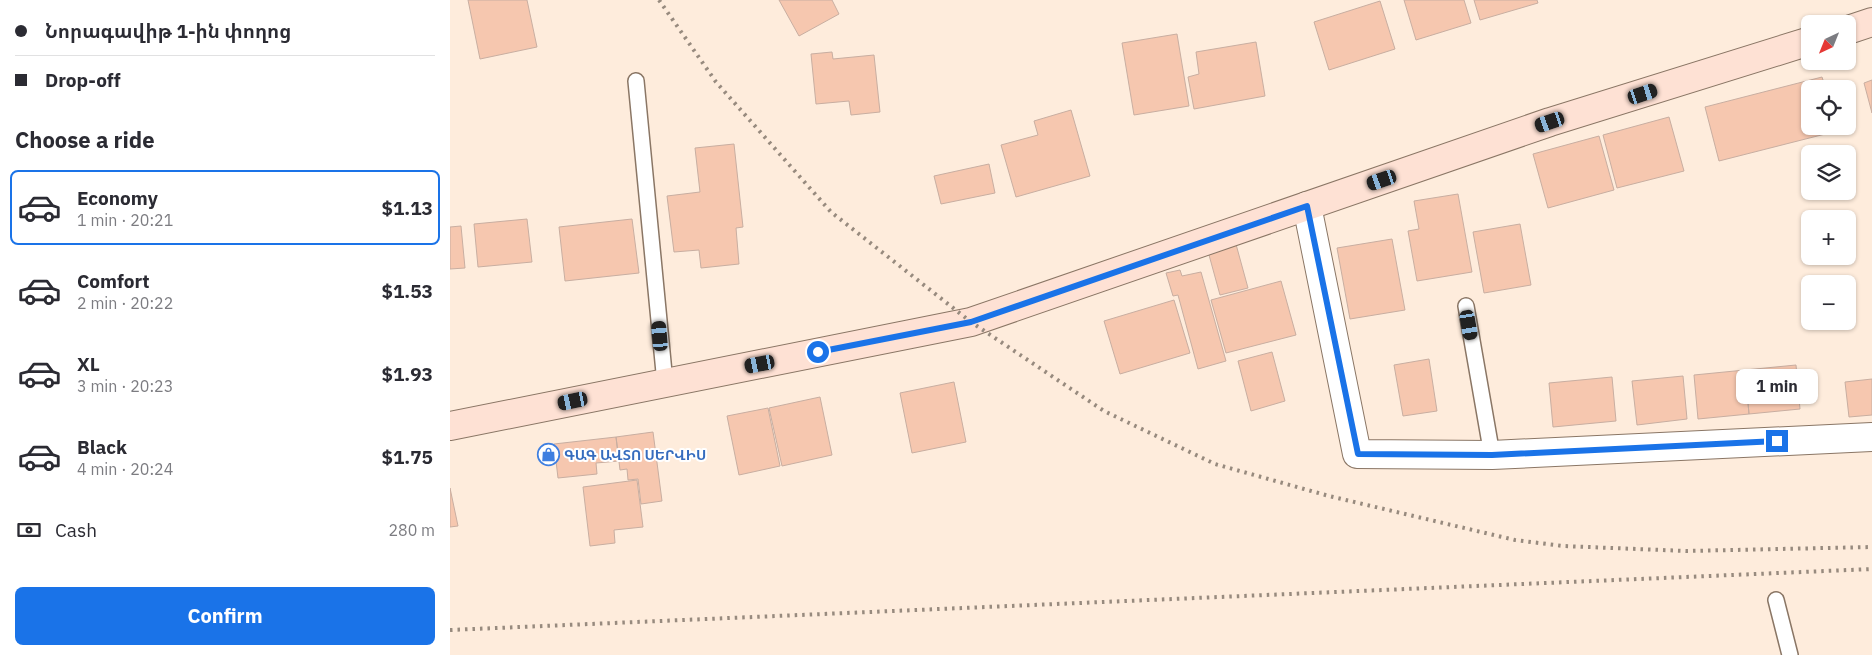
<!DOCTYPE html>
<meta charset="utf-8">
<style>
:root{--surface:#fff;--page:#f2f2f3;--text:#2b2b33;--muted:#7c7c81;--line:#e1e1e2;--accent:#1a73e8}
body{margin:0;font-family:"IBM Plex Sans","Noto Sans Armenian",sans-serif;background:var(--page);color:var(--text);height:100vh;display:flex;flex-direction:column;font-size:19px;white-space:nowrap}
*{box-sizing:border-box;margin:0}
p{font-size:16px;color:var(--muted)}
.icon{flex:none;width:28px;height:28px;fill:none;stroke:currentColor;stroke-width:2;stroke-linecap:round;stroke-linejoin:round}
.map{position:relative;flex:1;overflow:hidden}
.panel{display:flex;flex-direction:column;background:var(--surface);width:450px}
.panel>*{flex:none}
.hud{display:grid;align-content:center;height:110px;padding:0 15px;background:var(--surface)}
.needle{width:32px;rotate:223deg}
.tools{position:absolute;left:1351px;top:15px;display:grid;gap:10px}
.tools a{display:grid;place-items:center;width:55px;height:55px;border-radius:8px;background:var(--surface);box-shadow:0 1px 4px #0004;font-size:25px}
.end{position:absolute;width:22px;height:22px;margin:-11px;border:6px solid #1a73e8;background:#fff;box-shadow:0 0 0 2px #fff}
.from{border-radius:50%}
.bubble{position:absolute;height:35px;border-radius:8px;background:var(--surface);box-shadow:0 1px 4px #0004;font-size:16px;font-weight:700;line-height:35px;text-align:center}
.car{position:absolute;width:15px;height:30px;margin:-15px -8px;border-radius:6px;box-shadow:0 0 4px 1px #0007;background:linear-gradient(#222 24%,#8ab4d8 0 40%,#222 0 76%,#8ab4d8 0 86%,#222 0)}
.hud b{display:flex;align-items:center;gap:18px;height:48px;font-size:19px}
.hud b+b{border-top:1px solid var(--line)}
.hud i{width:12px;height:12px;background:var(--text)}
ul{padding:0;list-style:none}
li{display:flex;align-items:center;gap:15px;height:75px;margin:0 10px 8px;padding:0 5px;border:2px solid transparent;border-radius:8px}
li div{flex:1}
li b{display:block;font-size:19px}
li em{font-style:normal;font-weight:700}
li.active{border-color:var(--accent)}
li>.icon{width:45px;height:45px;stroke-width:1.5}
h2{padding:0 15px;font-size:22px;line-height:60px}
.pay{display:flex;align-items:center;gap:12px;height:55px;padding:0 15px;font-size:19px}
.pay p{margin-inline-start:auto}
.button{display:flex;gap:10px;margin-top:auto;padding:10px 15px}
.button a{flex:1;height:58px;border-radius:8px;background:var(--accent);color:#fff;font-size:20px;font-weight:700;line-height:58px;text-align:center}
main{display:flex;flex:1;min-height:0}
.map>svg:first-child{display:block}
</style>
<main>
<section class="panel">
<div class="hud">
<b><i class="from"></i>Նորագավիթ 1-ին փողոց</b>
<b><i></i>Drop-off</b>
</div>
<h2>Choose a ride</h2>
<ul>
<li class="active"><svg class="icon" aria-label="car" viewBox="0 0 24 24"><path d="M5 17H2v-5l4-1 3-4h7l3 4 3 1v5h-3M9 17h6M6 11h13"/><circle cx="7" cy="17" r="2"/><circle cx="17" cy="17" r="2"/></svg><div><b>Economy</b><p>1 min · 20:21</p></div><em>$1.13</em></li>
<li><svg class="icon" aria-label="car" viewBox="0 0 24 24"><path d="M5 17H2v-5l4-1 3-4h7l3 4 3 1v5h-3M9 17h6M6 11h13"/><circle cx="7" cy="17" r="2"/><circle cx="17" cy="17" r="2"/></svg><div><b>Comfort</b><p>2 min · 20:22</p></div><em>$1.53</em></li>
<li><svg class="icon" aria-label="car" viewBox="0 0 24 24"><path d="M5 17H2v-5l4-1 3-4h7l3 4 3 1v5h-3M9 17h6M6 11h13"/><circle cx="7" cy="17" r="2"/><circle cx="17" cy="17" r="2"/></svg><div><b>XL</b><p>3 min · 20:23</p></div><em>$1.93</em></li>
<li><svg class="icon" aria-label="car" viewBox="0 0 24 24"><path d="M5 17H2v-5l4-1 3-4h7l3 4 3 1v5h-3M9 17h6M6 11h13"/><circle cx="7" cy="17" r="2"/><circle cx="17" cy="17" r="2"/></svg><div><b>Black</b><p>4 min · 20:24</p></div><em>$1.75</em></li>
</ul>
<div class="pay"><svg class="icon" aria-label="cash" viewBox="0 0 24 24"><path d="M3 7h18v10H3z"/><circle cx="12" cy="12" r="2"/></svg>Cash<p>280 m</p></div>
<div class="button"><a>Confirm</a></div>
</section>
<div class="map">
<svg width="1422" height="655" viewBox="0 0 1422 655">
<rect width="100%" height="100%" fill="#feecdc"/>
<path fill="#f6c7af" stroke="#c8aea1" d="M 18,0 L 77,0 L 87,47 L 30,59 Z
M 329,0 L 382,0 L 389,14 L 349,36 Z
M 954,0 L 1014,0 L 1021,23 L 966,40 Z
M 1024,0 L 1087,0 L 1088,3 L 1030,20 Z
M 930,1 L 945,49 L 879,70 L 864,22 Z
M 727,34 L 739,106 L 684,115 L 672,43 Z
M 806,42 L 815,96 L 744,109 L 738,77 L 749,74 L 746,52 Z
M 382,52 L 383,59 L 424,55 L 430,112 L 401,115 L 399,101 L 366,104 L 361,54 Z
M 1372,77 L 1376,89 L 1360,89 L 1360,126 L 1385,126 L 1387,131 L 1269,161 L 1255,107 Z
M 1422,80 L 1422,113 L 1414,83 Z
M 621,110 L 640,176 L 566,197 L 551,145 L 588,135 L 584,121 Z
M 1219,117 L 1234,171 L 1167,188 L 1153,135 Z
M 1149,136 L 1164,190 L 1098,208 L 1083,154 Z
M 284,144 L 293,227 L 286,228 L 289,264 L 251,268 L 249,250 L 224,252 L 217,196 L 250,192 L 245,148 Z
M 539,164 L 545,193 L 491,204 L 484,176 Z
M 1008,194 L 1022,272 L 967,281 L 958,231 L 969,229 L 964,201 Z
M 77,219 L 82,262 L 28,267 L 24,224 Z
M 182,219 L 189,273 L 115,281 L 109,227 Z
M 1070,224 L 1081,285 L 1034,293 L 1023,232 Z
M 11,226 L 15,268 L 0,269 L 0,227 Z
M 784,237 L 798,288 L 770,295 L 756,244 Z
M 942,239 L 955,310 L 900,319 L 887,248 Z
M 730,270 L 732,276 L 751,272 L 776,361 L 748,369 L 728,295 L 723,296 L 716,273 Z
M 831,281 L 846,335 L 776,353 L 761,300 Z
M 724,300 L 740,353 L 670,374 L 654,321 Z
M 822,352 L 835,401 L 801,411 L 788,361 Z
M 979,359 L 987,411 L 953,416 L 944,365 Z
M 1346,365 L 1350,409 L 1299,414 L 1295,370 Z
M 1295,370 L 1299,414 L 1248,419 L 1244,375 Z
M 1233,376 L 1237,419 L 1187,425 L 1182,381 Z
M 1162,377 L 1166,421 L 1103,427 L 1099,383 Z
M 1422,379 L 1422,415 L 1399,417 L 1395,382 Z
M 504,382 L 516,442 L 462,453 L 450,393 Z
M 370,397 L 382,455 L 332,466 L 319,408 Z
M 318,408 L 330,466 L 289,475 L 277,416 Z
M 203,432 L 212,501 L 191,504 L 188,479 L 178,480 L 177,469 L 170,470 L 166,437 Z
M 166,437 L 169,461 L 146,463 L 147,474 L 108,478 L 104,444 Z
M 187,480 L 193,527 L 164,530 L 165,543 L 140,546 L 133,487 Z
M 0,488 L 8,526 L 0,527 Z"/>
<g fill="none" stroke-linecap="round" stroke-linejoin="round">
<defs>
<path id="service" d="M 186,81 L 215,383
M 1016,306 L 1042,455
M 1326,600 L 1340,655"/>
<path id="minor" d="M 857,206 L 907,454 L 1042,455 L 1422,437"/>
<path id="secondary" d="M 1398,30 L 1422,22
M 0,426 L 521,322 L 1100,122 L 1360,41"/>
</defs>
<use href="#service" stroke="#8a7665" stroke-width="18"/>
<use href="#minor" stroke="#8a7665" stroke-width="30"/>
<use href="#secondary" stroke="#8a7665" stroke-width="30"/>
<use href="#service" stroke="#fff" stroke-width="15"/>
<use href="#minor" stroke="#fff" stroke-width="28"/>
<use href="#secondary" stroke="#fee1d4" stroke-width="28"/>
<path stroke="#978a7e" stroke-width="4" stroke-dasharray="2.5 5" stroke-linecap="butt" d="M 209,0 L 266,82 L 381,212 L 521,322 L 654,411 L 765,464 L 879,496 L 1065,540 L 1113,546 L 1236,551 L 1422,547
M 0,630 L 1422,569"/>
</g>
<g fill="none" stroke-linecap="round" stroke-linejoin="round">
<path stroke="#1a73e8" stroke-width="6" d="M 368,352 L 521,322 L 857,206 L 908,454 L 1042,455 L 1327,441"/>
</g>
<defs>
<symbol id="shop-ring" viewBox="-11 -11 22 22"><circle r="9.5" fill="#fff" stroke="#3f7fe0" stroke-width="1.5"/><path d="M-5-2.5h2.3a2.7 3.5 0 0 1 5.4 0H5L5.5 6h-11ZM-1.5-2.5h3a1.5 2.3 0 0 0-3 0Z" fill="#3f7fe0"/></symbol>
</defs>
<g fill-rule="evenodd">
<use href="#shop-ring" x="86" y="442" width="25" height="25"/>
</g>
<g text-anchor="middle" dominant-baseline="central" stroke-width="4" stroke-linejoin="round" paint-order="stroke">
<g font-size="14" font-weight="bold" fill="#366cbe" stroke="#fff" text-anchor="start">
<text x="114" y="455">ԳԱԳ ԱՎՏՈ ՍԵՐՎԻՍ</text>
</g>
</g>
</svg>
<div class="tools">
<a><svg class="needle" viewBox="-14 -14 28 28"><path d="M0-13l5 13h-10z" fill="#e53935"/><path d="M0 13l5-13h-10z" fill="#7c7c81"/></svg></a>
<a><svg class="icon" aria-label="locate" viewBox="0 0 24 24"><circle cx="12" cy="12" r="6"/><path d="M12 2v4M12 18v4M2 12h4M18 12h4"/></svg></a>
<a><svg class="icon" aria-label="layers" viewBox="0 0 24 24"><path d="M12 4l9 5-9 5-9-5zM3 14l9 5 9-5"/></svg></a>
<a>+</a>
<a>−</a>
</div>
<i class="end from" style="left:368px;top:352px"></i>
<i class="end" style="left:1327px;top:441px"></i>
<div class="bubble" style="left:1286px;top:369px;width:82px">1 min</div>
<i class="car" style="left:1193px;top:94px;rotate:72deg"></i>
<i class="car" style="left:1100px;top:122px;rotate:251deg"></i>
<i class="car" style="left:932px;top:180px;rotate:251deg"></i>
<i class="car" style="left:1019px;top:325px;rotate:170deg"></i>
<i class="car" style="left:210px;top:336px;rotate:355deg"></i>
<i class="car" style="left:310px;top:364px;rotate:259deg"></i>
<i class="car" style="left:123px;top:401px;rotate:258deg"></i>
</div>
</main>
